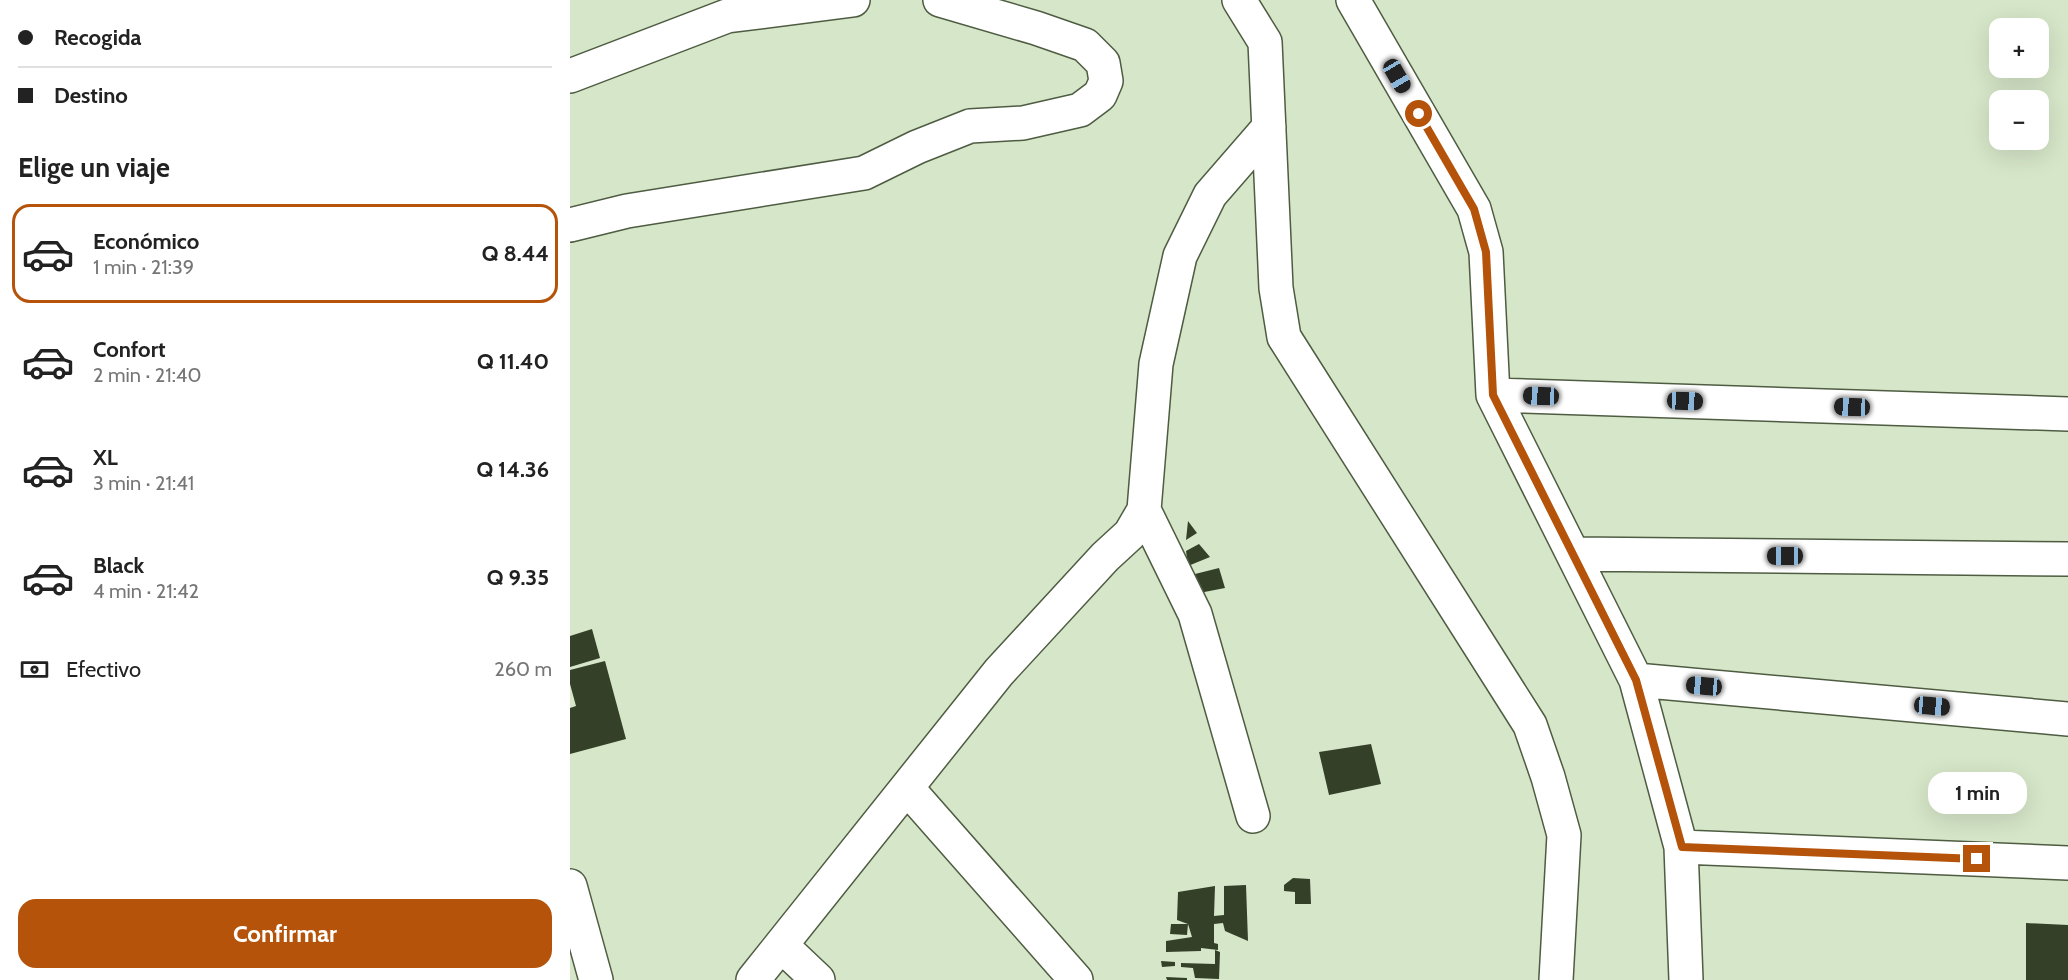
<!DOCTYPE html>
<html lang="es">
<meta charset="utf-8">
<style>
:root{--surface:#fff;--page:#f2f2f2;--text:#222;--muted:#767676;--line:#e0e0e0;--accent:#b45309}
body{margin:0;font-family:Cabin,sans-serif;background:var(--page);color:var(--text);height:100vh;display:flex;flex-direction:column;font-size:22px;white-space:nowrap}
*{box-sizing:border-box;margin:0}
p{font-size:20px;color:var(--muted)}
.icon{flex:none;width:33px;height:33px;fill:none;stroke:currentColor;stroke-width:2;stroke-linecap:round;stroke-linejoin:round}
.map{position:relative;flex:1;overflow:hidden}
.sheet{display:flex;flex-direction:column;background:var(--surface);width:570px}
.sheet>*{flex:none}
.hud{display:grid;align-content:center;height:132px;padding:0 18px;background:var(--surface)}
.buttons{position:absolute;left:1419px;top:18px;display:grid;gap:12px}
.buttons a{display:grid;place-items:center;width:60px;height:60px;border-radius:12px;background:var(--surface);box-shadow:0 6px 24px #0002;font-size:30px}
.end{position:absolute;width:27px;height:27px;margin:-14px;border:8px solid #b45309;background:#fff;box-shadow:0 0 0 3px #fff}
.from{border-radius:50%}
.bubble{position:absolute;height:42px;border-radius:18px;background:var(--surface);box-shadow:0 6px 24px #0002;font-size:20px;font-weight:700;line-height:42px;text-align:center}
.car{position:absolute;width:18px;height:36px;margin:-18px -9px;border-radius:8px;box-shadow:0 0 4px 2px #0007;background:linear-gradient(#222 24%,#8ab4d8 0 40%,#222 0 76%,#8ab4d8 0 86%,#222 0)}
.hud b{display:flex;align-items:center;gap:21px;height:57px;font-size:22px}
.hud b+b{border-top:2px solid var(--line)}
.hud i{width:15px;height:15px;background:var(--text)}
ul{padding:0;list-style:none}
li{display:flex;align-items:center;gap:18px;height:99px;margin:0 12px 9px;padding:0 6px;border:3px solid transparent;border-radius:18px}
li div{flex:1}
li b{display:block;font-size:22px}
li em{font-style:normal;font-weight:700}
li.selected{border-color:var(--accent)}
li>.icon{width:54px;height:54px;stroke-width:1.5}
h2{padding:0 18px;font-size:27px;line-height:72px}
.pay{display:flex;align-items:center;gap:15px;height:66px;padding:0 18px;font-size:22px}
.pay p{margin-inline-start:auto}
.cta{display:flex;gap:12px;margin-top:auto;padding:12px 18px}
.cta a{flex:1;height:69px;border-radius:18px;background:var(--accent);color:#fff;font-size:24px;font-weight:700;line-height:69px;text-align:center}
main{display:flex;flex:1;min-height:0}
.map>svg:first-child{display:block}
</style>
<main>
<section class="sheet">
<div class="hud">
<b><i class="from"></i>Recogida</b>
<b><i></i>Destino</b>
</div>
<h2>Elige un viaje</h2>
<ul>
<li class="selected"><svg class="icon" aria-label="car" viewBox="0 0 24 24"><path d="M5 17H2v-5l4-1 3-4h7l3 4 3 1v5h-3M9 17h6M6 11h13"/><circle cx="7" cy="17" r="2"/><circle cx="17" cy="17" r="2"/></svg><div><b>Económico</b><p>1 min · 21:39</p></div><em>Q 8.44</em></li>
<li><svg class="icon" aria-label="car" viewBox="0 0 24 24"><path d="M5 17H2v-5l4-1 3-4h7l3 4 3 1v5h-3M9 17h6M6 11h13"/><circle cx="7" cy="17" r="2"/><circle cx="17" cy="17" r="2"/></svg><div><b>Confort</b><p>2 min · 21:40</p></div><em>Q 11.40</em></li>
<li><svg class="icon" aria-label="car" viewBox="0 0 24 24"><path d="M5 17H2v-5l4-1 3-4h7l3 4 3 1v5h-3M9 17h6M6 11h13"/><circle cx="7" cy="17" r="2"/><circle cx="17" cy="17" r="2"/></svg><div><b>XL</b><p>3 min · 21:41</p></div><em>Q 14.36</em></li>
<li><svg class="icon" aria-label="car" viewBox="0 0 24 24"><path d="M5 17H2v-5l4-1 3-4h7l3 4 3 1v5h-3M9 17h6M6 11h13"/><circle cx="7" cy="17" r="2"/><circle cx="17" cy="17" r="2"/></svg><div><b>Black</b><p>4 min · 21:42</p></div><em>Q 9.35</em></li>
</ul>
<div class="pay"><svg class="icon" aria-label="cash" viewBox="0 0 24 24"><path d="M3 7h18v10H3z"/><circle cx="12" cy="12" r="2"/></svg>Efectivo<p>260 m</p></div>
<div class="cta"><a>Confirmar</a></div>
</section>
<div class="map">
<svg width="1498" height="980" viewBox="0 0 1498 980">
<rect width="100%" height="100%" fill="#d6e6c8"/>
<path fill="#344028" d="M 618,521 L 627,533 L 616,540 Z
M 629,544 L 640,557 L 618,566 L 616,551 Z
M 649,568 L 655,588 L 624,594 L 621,575 Z
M 22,629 L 30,658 L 0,667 L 0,636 Z
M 35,661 L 56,739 L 0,754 L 0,708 L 6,706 L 0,684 L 0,670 Z
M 801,744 L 811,784 L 759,795 L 749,752 Z
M 723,878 L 740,879 L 741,904 L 725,904 L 725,892 L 714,891 L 714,885 Z
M 676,885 L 678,941 L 655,931 L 653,923 L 644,924 L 644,943 L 648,944 L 648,950 L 631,948 L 631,951 L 596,952 L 596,941 L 622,937 L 618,924 L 617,935 L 600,934 L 601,924 L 618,924 L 607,920 L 608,892 L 645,886 L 644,916 L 654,915 L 654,886 Z
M 1456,923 L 1498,925 L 1498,980 L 1456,980 Z
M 645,950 L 650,952 L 649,979 L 625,978 L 623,968 L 611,967 L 611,963 L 645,964 Z
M 591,961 L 605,962 L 605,966 L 592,967 Z
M 596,977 L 617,978 L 617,980 L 597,980 Z"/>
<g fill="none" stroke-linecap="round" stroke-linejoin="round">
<defs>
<path id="minor" d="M 669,0 L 695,42 L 706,288 L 714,337 L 960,725 L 978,777 L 994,835 L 986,980
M 783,0 L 904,209 L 916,252 L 923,395 L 1066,680 L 1111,847 L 1116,980
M 0,76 L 157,16 L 283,0
M 0,225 L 57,211 L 294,173 L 347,147 L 400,126 L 453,123 L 510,110 L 530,95 L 536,81 L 533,63 L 515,45 L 466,28 L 370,0
M 923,395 L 1498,414
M 574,510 L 625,614 L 683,816
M 1003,554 L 1498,559
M 1066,680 L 1498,719
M 337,788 L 506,980
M 1111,847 L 1498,863
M 0,886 L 26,980
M 211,945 L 248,980
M 183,980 L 429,672 L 535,557 L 560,534 L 574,510 L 586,364 L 610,256 L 640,195 L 699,127"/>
</defs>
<use href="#minor" stroke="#4e5c42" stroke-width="36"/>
<use href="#minor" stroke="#fff" stroke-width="33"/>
</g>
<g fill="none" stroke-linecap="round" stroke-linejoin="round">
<path stroke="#b45309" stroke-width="8" d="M 849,114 L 904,209 L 916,252 L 923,395 L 1066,680 L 1112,847 L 1407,859"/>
</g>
</svg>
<div class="buttons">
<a>+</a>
<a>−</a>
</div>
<i class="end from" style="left:849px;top:114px"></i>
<i class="end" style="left:1407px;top:859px"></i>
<div class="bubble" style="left:1358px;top:772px;width:99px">1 min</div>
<i class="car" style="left:827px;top:76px;rotate:150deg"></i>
<i class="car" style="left:971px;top:396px;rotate:272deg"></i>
<i class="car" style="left:1115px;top:401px;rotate:92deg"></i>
<i class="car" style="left:1282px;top:407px;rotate:272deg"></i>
<i class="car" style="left:1215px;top:556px;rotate:270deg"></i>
<i class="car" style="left:1134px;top:686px;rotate:275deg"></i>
<i class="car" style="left:1362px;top:706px;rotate:95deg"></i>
</div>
</main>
